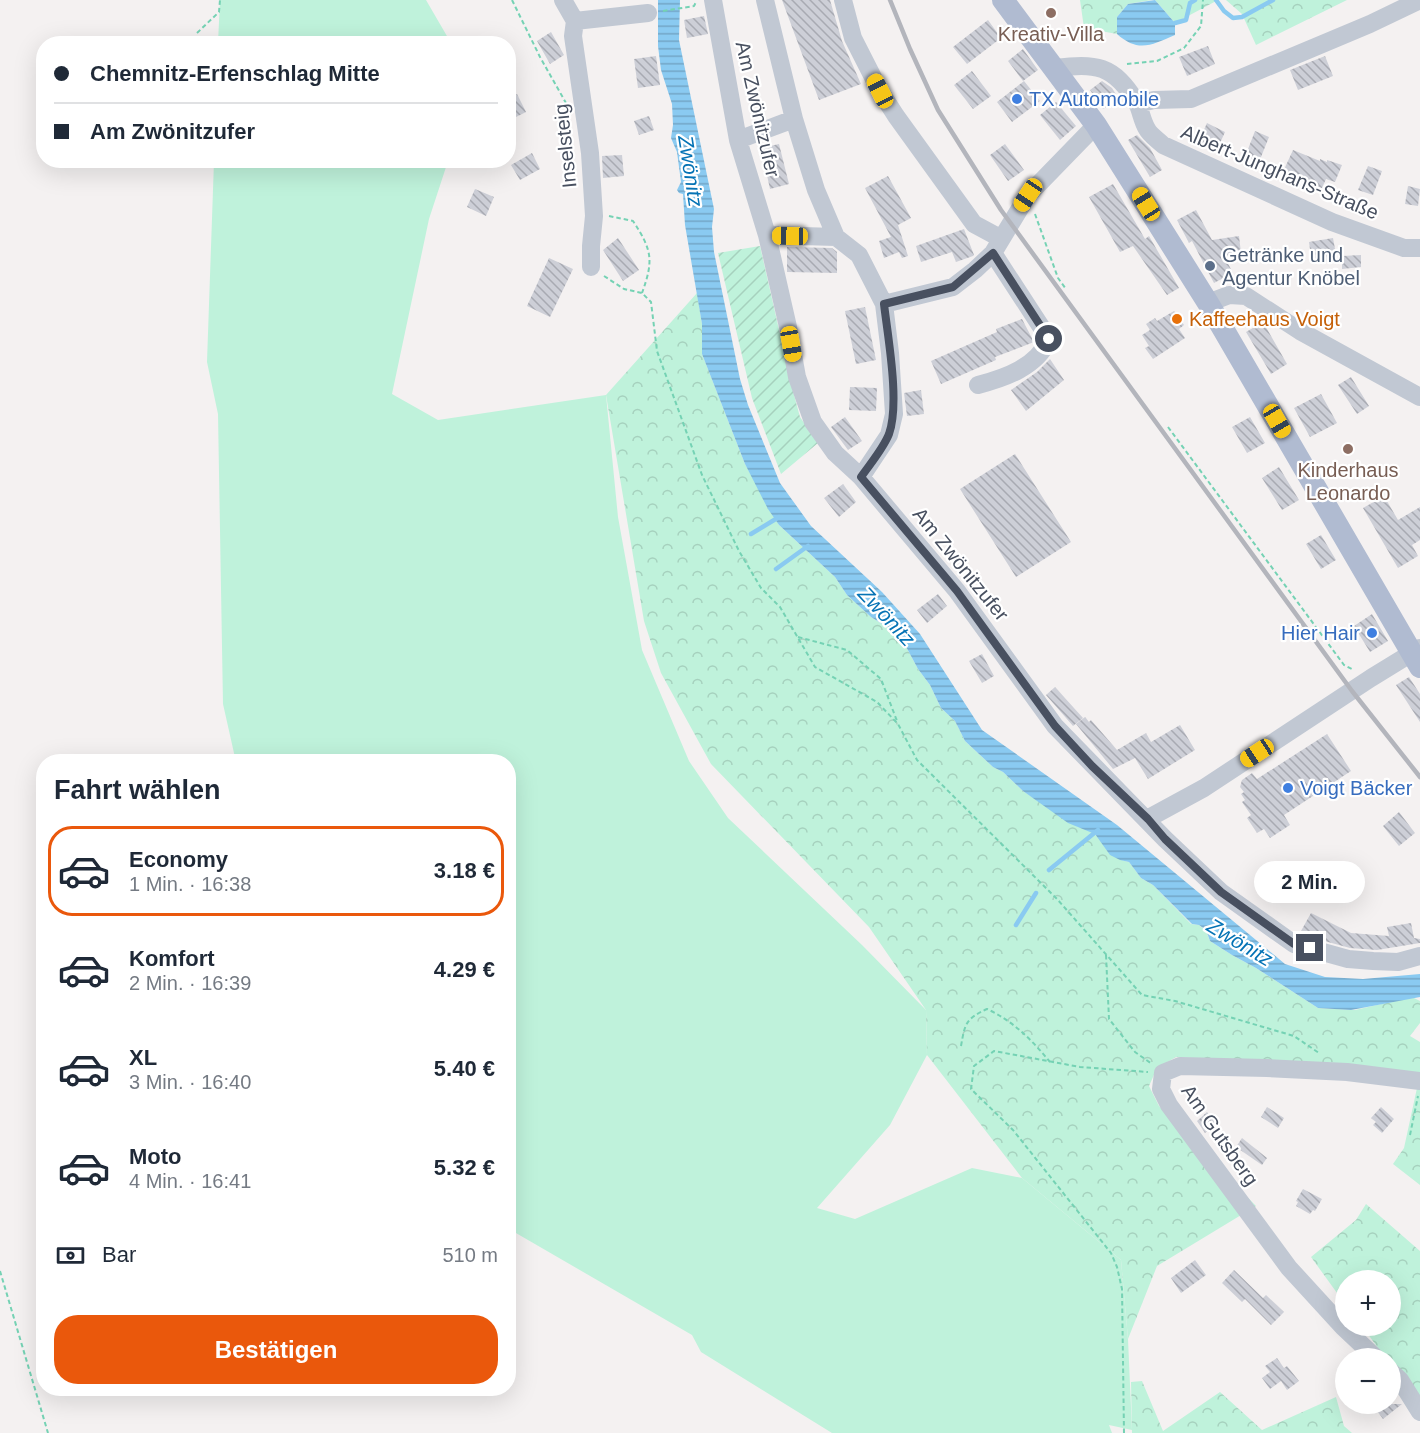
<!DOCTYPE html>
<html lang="de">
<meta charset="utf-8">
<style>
:root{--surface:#fff;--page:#f2f2f3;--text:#1f2937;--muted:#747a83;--line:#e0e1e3;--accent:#ea580c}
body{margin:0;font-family:Arial,sans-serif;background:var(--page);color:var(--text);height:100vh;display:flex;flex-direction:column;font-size:22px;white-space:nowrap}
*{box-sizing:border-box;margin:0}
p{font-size:20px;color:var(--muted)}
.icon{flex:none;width:33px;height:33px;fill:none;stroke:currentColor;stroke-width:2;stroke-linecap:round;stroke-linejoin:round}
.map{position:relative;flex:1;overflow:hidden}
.details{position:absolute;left:36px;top:754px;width:480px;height:642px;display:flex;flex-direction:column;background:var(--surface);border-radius:24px;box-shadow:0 6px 24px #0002}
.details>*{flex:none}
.hud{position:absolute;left:36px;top:36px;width:480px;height:132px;border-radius:24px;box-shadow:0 6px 24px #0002;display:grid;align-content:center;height:132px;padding:0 18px;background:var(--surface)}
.fabs{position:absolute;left:1335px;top:1270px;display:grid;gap:12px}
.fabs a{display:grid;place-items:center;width:66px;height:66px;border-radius:50%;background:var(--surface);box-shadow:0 6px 24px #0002;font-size:30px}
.end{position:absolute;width:27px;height:27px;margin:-14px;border:8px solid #485060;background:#fff;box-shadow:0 0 0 3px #fff}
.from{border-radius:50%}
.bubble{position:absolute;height:42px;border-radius:21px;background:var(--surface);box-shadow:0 6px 24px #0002;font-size:20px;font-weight:700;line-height:42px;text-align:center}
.car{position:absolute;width:18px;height:36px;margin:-18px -9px;border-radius:8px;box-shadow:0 0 4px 2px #0007;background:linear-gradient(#f5c518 24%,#345 0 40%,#f5c518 0 76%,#345 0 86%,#f5c518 0)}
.hud b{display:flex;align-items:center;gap:21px;height:57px;font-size:22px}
.hud b+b{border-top:2px solid var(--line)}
.hud i{width:15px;height:15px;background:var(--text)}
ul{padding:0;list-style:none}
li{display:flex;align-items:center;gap:18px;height:90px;margin:0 12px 9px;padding:0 6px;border:3px solid transparent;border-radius:24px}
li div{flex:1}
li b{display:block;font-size:22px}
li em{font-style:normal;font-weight:700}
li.current{border-color:var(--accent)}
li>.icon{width:54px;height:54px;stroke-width:1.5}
h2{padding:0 18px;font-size:27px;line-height:72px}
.pay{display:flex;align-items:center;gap:15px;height:66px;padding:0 18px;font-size:22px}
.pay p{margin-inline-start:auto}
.button{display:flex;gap:12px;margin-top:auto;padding:12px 18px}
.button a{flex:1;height:69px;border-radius:24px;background:var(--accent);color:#fff;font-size:24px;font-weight:700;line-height:69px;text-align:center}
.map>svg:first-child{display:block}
</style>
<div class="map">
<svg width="1420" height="1433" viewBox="0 0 1420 1433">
<defs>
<pattern id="forest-crowns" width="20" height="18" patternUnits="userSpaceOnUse" patternTransform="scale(1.5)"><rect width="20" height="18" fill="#bff2db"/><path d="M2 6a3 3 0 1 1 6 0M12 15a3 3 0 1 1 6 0" fill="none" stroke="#a6d1be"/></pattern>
<pattern id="garden-furrows" width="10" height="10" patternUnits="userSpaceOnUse" patternTransform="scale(1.5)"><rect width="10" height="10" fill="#bff2db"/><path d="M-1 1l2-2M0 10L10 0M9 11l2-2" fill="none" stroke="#a6d1be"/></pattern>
<pattern id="water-rules" width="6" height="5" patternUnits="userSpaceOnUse" patternTransform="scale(1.5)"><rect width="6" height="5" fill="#8acaf1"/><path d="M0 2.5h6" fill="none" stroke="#73a6c7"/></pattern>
<pattern id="building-back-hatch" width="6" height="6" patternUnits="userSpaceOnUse" patternTransform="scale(1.5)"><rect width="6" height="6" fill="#cdcfd7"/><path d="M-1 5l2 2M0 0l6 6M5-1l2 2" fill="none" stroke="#a8aab2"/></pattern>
</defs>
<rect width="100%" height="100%" fill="#f4f1f1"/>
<path fill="#bff2db" d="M 220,0 L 426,0 L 451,43 L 218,43 Z
M 214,161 L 448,161 L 429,219 L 392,394 L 438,420 L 606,395 L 618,517 L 642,650 L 689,761 L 728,818 L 862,945 L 926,1010 L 927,1055 L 890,1125 L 817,1208 L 855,1219 L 972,1168 L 1022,1178 L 1121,1260 L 1128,1339 L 1132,1430 L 1109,1425 L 1112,1433 L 832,1433 L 701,1352 L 692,1335 L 509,1229 L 508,762 L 236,762 L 223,704 L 218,414 L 207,362 Z"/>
<path fill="url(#forest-crowns)" d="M 1080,0 L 1152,0 L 1128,4 L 1117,17 L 1117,34 L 1084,28 Z
M 1155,0 L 1218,0 L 1175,23 Z
M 1226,0 L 1347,0 L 1256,45 L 1242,14 Z
M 697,293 L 702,324 L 702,354 L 745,464 L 779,525 L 835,577 L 847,595 L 871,617 L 890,629 L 903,641 L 918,669 L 930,685 L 941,708 L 955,721 L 965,741 L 993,767 L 1003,772 L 1023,791 L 1078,827 C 1104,831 1105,858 1129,862 L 1141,878 L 1153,885 L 1191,924 L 1199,925 L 1206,931 L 1210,941 L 1232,955 L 1256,968 L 1318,1008 L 1355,1010 L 1412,997 L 1420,1001 L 1420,1023 L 1410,1036 L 1420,1042 L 1420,1073 L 1176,1057 L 1157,1068 L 1149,1086 L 1159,1106 L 1256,1206 L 1157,1266 L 1128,1339 L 1121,1260 L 1022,1178 L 927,1055 L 926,1010 L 869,927 L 711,764 L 661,673 L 644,621 L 606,395 Z
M 1417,1088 L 1420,1088 L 1420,1185 L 1393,1164 L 1404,1148 Z
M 1366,1204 L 1420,1251 L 1420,1407 L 1391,1365 L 1390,1359 L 1386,1359 L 1362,1326 L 1390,1326 L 1390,1281 L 1346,1281 L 1345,1304 L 1311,1257 L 1356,1220 Z
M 1142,1381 L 1163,1431 L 1220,1392 L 1262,1430 L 1336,1397 L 1344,1426 L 1352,1433 L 1132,1433 L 1131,1382 Z"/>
<path fill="url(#garden-furrows)" d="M 760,246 L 793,391 L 800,417 L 818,443 L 781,474 L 752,398 L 718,253 Z"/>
<path fill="url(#water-rules)" d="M 658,0 L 680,0 L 679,40 L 714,209 L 712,227 L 714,252 L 740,379 L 748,405 L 780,483 L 811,526 L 882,592 L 920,634 L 982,730 L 1117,825 L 1285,964 L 1325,977 L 1363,979 L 1420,974 L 1420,997 L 1351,1010 L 1318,1008 L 1256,968 L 1232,955 L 1210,941 L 1206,930 L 1199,925 L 1192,924 L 1153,885 L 1141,878 L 1129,862 L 1120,860 L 1110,855 L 1095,834 L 1068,823 L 1023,791 L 1003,772 L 993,767 L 965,741 L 955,721 L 941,708 L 930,685 L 918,669 L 903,641 L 890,629 L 871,617 L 847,595 L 835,577 L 779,525 L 768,509 L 745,464 L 702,354 L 702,324 L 685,225 L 683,194 L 679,193 L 677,190 L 681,182 L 677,152 L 671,138 L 673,125 L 672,104 L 661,70 L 658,46 Z
M 1155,0 L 1175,23 L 1175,35 C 1152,45 1138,53 1117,34 L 1117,17 L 1128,4 Z"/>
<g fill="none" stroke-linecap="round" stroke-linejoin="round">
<path stroke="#8acaf1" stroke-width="4.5" d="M 1216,0 L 1224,11 L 1233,18 L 1242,17 L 1273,0
M 1175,23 L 1186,20 L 1190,3 L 1195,0
M 751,534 L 779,517
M 776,569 L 808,546
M 1049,870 L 1098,830
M 1016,925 L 1036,893"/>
</g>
<path fill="url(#building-back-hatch)" d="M 782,0 L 830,0 L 842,41 L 861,84 L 819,100 Z
M 704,16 L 708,34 L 687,38 L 684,20 Z
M 988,20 L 1001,38 L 967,64 L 953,47 Z
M 551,32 L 564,55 L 550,64 L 537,41 Z
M 1208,46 L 1215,64 L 1187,76 L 1179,57 Z
M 1023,49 L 1038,70 L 1023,81 L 1008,61 Z
M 656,56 L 660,85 L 638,88 L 634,59 Z
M 1325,56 L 1333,76 L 1298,90 L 1290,70 Z
M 972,71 L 991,96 L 973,109 L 954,85 Z
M 1024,81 L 1040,101 L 1012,122 L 997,102 Z
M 1102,81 L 1112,88 L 1119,99 L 1103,109 L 1090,90 Z
M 517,94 L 526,112 L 508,121 L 508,98 Z
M 1056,102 L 1076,126 L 1060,140 L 1040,115 Z
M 649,116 L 654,130 L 639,135 L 634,121 Z
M 1207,123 L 1225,132 L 1216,152 L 1198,143 Z
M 1255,131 L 1269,137 L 1259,162 L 1245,157 Z
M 1137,135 L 1150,148 L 1162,170 L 1150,177 L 1128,140 Z
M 779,144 L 789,184 L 770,189 L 761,148 Z
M 1005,144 L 1024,170 L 1008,181 L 990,155 Z
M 1293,150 L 1320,161 L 1320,159 L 1327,162 L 1327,160 L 1342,165 L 1335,182 L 1326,179 L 1321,190 L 1282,174 Z
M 532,153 L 540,169 L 520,180 L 511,165 Z
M 622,155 L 624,176 L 603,178 L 602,156 Z
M 1368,166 L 1382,171 L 1373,195 L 1358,190 Z
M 888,176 L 911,218 L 898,225 L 908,256 L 902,258 L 899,252 L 884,258 L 879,241 L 891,237 L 865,188 Z
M 1113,184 L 1145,239 L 1149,236 L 1179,288 L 1167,295 L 1133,246 L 1120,252 L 1089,197 Z
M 1408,186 L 1420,189 L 1418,206 L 1405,204 Z
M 475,189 L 494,197 L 486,216 L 467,207 Z
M 1196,210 L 1212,240 L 1239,236 L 1241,253 L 1224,256 L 1233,273 L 1214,283 L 1192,241 L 1189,243 L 1177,220 Z
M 964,229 L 974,255 L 973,256 L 956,262 L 952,252 L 921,262 L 916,246 Z
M 618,238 L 639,270 L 623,281 L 603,250 Z
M 1333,238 L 1337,260 L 1312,264 L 1309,242 Z
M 787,247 L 832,248 L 837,252 L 837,273 L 787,272 Z
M 1361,255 L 1361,267 L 1342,269 L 1342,256 Z
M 549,258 L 573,269 L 550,317 L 527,306 Z
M 865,307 L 876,360 L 856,364 L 845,311 Z
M 1174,311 L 1184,325 L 1179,329 L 1185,338 L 1153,359 L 1145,348 L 1149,346 L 1142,335 L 1150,330 L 1146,324 L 1155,318 L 1157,321 Z
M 1022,319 L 1034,342 L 995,357 L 996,360 L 941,384 L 931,361 L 997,332 L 996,329 Z
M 1263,322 L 1287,364 L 1271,374 L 1246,332 Z
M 1050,359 L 1064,380 L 1026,411 L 1011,390 L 1037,372 Z
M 1351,377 L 1369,406 L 1357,414 L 1338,385 Z
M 850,387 L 877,388 L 876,411 L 849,410 Z
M 921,390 L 924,414 L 907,416 L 904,393 Z
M 1321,394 L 1337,423 L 1310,437 L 1294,408 Z
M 845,417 L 862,441 L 848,450 L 831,427 Z
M 1250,417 L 1265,443 L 1247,453 L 1232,427 Z
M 1015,454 L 1071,542 L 1016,577 L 960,489 Z
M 1279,467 L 1299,500 L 1282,510 L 1262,478 Z
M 843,484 L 856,502 L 839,517 L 824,498 Z
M 1384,496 L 1398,520 L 1420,507 L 1420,540 L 1412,545 L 1418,556 L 1398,568 L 1363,508 Z
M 1321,535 L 1336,560 L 1321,569 L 1306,544 Z
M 938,594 L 947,606 L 927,623 L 917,610 Z
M 1372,614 L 1388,641 L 1370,652 L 1354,626 Z
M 982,654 L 994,676 L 982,683 L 969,661 Z
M 1409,677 L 1420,694 L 1420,722 L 1396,685 Z
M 1055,687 L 1083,718 L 1073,726 L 1046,695 Z
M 1085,717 L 1089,722 L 1091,720 L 1117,750 L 1146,733 L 1151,742 L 1180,725 L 1195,750 L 1148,779 L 1135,758 L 1113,769 L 1076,724 Z
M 1327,734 L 1351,771 L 1284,815 L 1290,825 L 1270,838 L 1264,829 L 1257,833 L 1247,818 L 1251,815 L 1242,802 L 1245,800 L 1241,794 L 1244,792 L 1240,787 L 1242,780 L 1252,773 L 1257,779 Z
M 1399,812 L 1415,833 L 1399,846 L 1383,826 Z
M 1311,913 L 1351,933 L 1389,936 L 1387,927 L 1411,923 L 1414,938 L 1420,939 L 1420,943 L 1377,950 L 1350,948 L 1317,939 L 1301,931 Z
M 1267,1107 L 1284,1118 L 1278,1128 L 1261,1117 Z
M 1381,1107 L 1394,1119 L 1382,1133 L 1373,1125 L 1376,1122 L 1371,1118 Z
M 1207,1112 L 1217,1124 L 1205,1133 L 1197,1121 Z
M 1242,1138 L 1267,1158 L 1262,1165 L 1236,1147 Z
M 1303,1189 L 1322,1199 L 1315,1211 L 1313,1210 L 1310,1214 L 1296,1206 L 1298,1202 L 1296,1201 Z
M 1195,1260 L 1206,1275 L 1181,1293 L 1171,1278 Z
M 1234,1270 L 1263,1298 L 1266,1295 L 1284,1312 L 1271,1325 L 1245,1299 L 1242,1302 L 1222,1283 Z
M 1277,1358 L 1284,1368 L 1287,1366 L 1299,1381 L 1287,1390 L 1281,1381 L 1270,1389 L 1262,1378 L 1270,1372 L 1265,1366 Z
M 1372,1404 L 1402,1404 L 1383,1419 Z"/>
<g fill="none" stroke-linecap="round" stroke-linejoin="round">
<path stroke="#75d2b4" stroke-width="2" stroke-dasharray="4.5 3" stroke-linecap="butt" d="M 512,0 L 540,57 L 566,103
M 663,11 L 694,6 L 696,2
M 197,33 L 219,12 L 220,0
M 1127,64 L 1157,61 L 1184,48 L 1201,26 L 1203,0
M 1035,214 L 1058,278 L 1066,289
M 609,216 L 633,221 C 652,250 654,260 642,293
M 604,276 L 624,289 L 642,293 L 651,302 L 657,351 L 702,475 L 739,551 L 761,588 L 780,607 L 815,667 L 877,702 L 898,724 L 917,760 L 1057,899 L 1142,995 L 1175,1001 L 1294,1036 L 1319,1053
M 1168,427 L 1344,665 L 1354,670
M 798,637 L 847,650 L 881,679 L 897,721
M 1106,955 L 1109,1019 L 1135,1052 L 1152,1064
M 961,1046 C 965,1024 965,1019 987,1009 C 1013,1021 1032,1040 1050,1062
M 1410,1135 L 1418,1096
M 0,1271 L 48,1433
M 1124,1433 L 1122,1289 L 1117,1267 L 1111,1253 L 1013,1130 L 971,1089 L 974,1066 L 994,1051 L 1080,1067 L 1148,1072"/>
<path stroke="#c1c8d3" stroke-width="18" d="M 563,0 L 575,21 L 573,36 L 590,153 L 594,216 L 591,246 L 591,267
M 713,0 L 738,140 L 767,235 L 788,327 L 797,377 L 813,422 L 835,453 L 861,477 L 957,591 L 1055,726 L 1165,839 L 1221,892 L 1294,944 L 1348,959 L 1373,961 L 1398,962 L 1420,956
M 765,0 L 794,119 L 816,190 L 836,237
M 843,0 L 853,38 L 880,91 L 896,116 L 974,224 L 1000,238
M 575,21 L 648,13
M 1054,68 C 1096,63 1113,64 1137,103 C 1141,111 1142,121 1147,129 C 1150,135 1158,140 1163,145 L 1332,222 L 1404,248 L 1420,248
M 1137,104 L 1154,100 L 1191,99 L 1370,24 L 1420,0
M 738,140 L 794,119
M 767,235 L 836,237 L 859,255 L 884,304 L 890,353 L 894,414 L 889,435 L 861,477
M 1208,303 L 1229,295 L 1246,296 L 1300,331 L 1420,397
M 884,304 L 953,287 L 975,270 L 993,253 L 1028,195 L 1096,125
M 978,385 C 1005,378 1037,367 1049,339 L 993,253
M 1147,819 L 1204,788 L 1371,678 L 1420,648
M 1377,1359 L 1343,1327 L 1289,1268 L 1169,1105 L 1161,1089 L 1163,1073 L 1180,1066 L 1267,1068 L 1347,1072 L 1420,1081
M 1390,1371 L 1400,1380 L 1420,1412"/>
<path stroke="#b0bbd1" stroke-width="22" d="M 1003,0 L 1096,125 L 1208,303 L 1420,667"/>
<path stroke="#b3b5bc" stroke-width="4.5" d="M 890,0 L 910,49 L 938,110 L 1001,210 L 1352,691 L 1420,777"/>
</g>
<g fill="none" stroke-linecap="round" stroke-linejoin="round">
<path stroke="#485060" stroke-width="8" d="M 1049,339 L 993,253 L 953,287 L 884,304 C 888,338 900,403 889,434 C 883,449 870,464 861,477 L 957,591 L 1055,726 L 1092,766 L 1148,819 L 1165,839 L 1221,892 L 1294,944 L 1310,948"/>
</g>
<g fill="#8d6e63" stroke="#fff" stroke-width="2">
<circle cx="1051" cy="13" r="6"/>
<circle cx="1348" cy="449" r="6"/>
</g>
<g fill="#3f7fe0" stroke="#fff" stroke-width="2">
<circle cx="1017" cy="99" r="6"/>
<circle cx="1372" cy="633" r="6"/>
<circle cx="1288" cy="788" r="6"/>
</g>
<circle fill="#5c6f8a" stroke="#fff" stroke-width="2" cx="1210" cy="266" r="6"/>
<circle fill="#e8710a" stroke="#fff" stroke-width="2" cx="1177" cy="319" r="6"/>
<g text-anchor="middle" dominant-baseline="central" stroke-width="4.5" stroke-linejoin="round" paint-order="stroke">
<g font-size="20" fill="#785e54" stroke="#fff">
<text x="1051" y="34">Kreativ-Villa</text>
<text x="1348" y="470">Kinderhaus<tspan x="1348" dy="23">Leonardo</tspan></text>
</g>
<g font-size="20" fill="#366cbe" stroke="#fff" text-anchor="start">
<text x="1029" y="99">TX Automobile</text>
<text x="1360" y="633" text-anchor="end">Hier Hair</text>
<text x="1300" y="788">Voigt Bäcker</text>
</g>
<g font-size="20" fill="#485060" stroke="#fff">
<text transform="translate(758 109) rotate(77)">Am Zwönitzufer</text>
<text transform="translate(565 146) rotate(-96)">Inselsteig</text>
<text transform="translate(1280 172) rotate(23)">Albert-Junghans-Straße</text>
<text transform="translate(961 564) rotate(51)">Am Zwönitzufer</text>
<text transform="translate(1220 1135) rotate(55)">Am Gutsberg</text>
</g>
<g font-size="20" fill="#4e5e75" stroke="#fff" text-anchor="start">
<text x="1222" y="255">Getränke und<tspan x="1222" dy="23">Agentur Knöbel</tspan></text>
</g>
<g font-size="20" fill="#c56008" stroke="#fff" text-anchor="start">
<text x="1189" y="319">Kaffeehaus Voigt</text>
</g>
<g font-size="21" font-style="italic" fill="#0573b5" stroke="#fff">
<text transform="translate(691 171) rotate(81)">Zwönitz</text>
<text transform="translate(887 616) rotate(47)">Zwönitz</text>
<text transform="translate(1240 942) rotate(31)">Zwönitz</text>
</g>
</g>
</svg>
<div class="fabs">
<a>+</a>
<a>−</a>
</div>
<i class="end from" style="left:1049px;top:339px"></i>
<i class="end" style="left:1310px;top:948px"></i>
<div class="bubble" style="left:1254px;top:861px;width:111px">2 Min.</div>
<i class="car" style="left:880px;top:91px;rotate:333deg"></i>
<i class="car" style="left:1028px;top:195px;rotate:214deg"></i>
<i class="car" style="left:1146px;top:204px;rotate:328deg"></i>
<i class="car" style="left:790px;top:236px;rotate:271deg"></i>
<i class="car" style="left:791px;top:344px;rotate:170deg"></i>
<i class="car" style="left:1277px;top:421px;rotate:150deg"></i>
<i class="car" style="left:1257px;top:753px;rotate:237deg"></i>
<div class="hud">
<b><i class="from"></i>Chemnitz-Erfenschlag Mitte</b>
<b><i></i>Am Zwönitzufer</b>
</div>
<section class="details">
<h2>Fahrt wählen</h2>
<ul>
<li class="current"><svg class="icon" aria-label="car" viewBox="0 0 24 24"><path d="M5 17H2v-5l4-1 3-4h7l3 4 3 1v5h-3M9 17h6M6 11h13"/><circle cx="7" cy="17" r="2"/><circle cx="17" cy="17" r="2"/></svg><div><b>Economy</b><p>1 Min. · 16:38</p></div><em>3.18 €</em></li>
<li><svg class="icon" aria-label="car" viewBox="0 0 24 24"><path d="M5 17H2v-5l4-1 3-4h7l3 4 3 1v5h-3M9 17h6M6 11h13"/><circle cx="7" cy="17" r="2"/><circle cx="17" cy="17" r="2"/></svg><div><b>Komfort</b><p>2 Min. · 16:39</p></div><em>4.29 €</em></li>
<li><svg class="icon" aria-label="car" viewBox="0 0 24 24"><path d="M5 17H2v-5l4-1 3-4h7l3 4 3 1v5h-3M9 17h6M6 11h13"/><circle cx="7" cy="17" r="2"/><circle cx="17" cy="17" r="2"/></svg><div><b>XL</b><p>3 Min. · 16:40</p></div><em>5.40 €</em></li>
<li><svg class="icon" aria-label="car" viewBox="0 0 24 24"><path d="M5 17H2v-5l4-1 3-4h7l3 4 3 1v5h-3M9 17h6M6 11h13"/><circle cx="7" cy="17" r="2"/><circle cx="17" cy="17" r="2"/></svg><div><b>Moto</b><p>4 Min. · 16:41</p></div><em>5.32 €</em></li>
</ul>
<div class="pay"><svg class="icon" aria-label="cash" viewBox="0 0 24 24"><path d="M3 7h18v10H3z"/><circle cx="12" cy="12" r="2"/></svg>Bar<p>510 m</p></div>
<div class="button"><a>Bestätigen</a></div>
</section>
</div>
